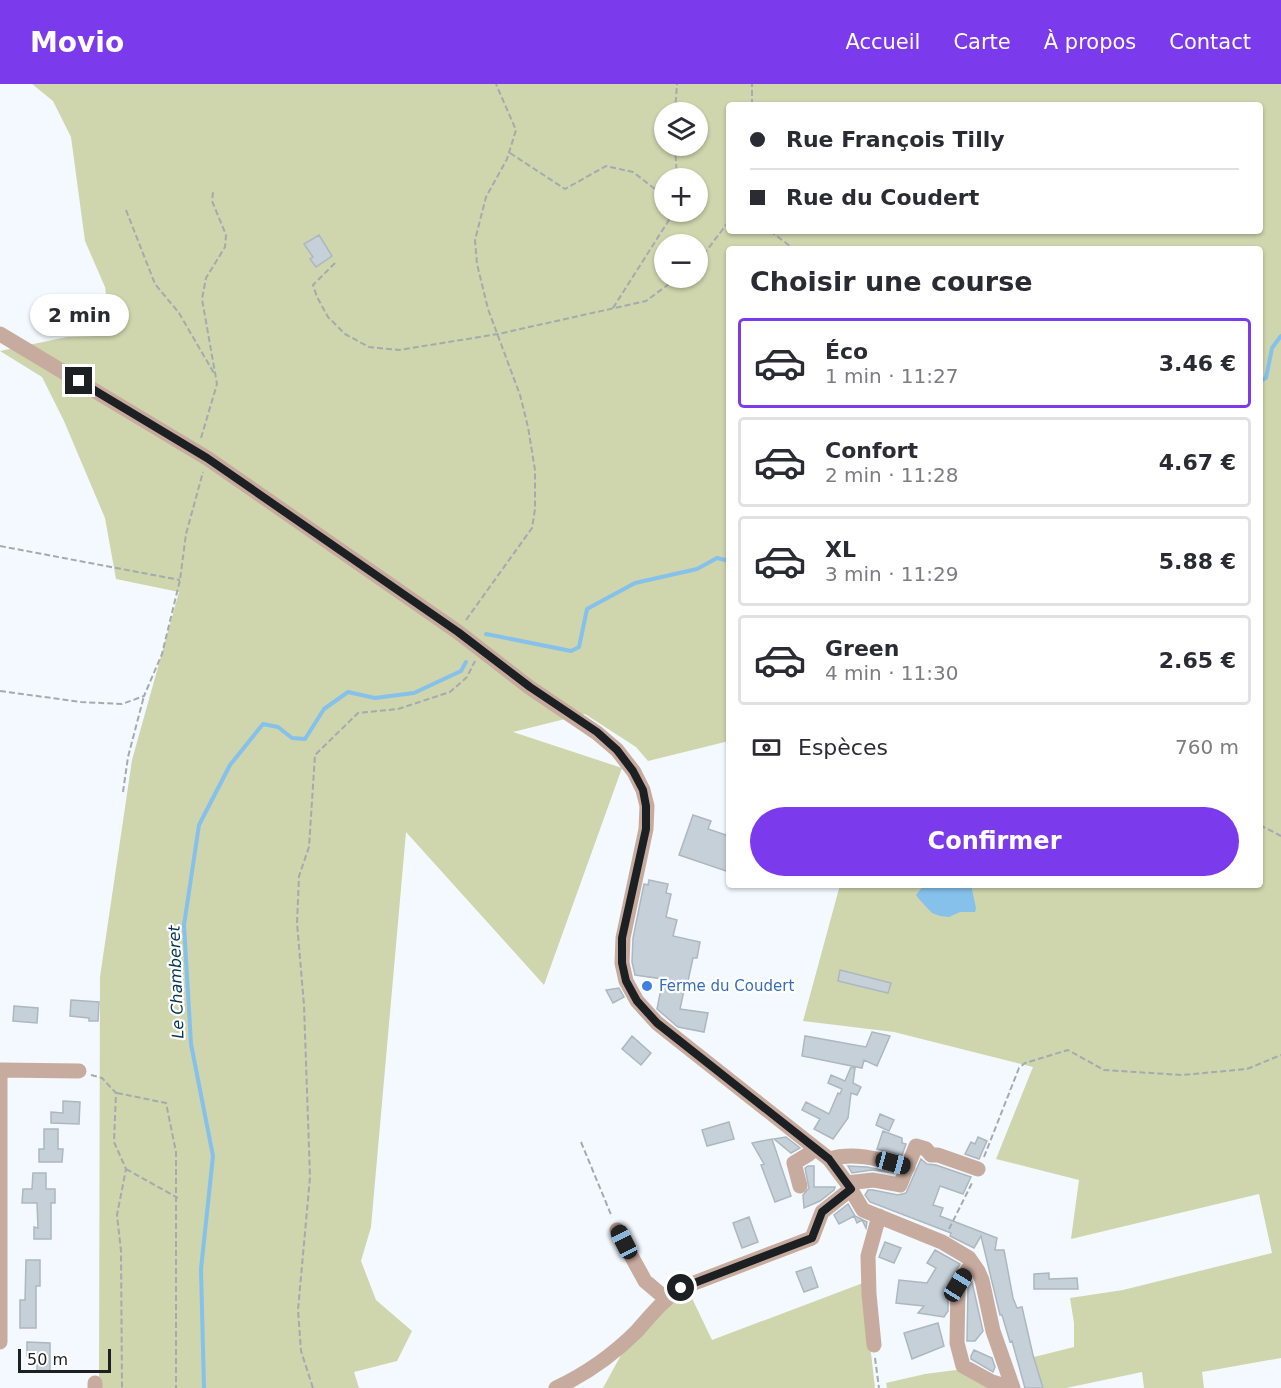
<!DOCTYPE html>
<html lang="fr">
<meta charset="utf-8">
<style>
:root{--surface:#fff;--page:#f7f7f7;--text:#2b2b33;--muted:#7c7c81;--line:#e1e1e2;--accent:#7c3aed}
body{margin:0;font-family:"DejaVu Sans",sans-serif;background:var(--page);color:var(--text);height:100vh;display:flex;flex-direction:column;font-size:22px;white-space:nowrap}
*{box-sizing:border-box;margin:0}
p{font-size:20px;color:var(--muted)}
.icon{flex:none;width:33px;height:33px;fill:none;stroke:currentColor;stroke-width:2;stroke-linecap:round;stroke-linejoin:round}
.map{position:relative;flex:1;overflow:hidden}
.details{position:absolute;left:726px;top:162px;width:537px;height:642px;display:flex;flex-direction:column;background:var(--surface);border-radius:6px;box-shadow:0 2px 4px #0004}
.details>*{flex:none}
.hud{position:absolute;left:726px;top:18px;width:537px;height:132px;border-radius:6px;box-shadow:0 2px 4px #0004;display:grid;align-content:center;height:132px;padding:0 24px;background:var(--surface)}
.fabs{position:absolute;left:654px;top:18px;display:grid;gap:12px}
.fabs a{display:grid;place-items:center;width:54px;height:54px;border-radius:50%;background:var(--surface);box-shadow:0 2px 4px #0004;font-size:30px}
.scale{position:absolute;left:18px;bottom:15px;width:93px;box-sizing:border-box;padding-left:6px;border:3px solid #1d2023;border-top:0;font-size:16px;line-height:21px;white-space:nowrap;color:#1d2023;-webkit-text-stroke:4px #fff;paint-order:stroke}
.end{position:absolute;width:27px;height:27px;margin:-14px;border:8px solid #1d2023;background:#fff;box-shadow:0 0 0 3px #fff}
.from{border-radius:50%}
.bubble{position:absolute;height:42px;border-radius:21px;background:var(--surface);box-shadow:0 2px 4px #0004;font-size:20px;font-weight:700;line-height:42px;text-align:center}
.car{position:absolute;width:18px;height:36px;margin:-18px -9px;border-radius:8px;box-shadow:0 0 4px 2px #0007;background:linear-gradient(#222 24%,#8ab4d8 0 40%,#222 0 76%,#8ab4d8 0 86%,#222 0)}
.hud b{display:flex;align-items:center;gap:21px;height:57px;font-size:22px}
.hud b+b{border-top:2px solid var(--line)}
.hud i{width:15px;height:15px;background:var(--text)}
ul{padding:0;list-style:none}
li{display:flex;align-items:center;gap:18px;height:90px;margin:0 12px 9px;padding:0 12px;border:3px solid var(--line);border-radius:6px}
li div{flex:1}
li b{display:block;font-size:22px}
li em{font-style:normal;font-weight:700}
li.selected{border-color:var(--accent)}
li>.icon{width:54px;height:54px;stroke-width:1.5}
h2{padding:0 24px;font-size:27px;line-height:72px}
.pay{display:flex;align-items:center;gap:15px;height:66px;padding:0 24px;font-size:22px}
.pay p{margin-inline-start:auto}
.action{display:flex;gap:12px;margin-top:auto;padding:12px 24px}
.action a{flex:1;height:69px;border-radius:36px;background:var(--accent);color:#fff;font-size:24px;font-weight:700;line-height:69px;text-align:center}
header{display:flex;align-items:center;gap:36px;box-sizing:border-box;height:84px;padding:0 30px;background:var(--accent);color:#fff}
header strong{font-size:28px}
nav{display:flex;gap:33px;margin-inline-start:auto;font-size:21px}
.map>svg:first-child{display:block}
</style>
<header>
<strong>Movio</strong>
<nav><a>Accueil</a><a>Carte</a><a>À propos</a><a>Contact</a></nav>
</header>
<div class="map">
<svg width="1281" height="1304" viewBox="0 0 1281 1304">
<rect width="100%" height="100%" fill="#f3f9fe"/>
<path fill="#cfd5ad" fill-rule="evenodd" d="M 32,0 L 1281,0 L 1281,1274 L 1202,1288 L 1204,1304 L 1144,1304 L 1142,1288 L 1066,1304 L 1043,1304 L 1034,1273 L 1074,1263 L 1074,1239 L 1070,1214 L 1123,1206 L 1272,1169 L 1259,1110 L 1071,1155 L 1079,1096 L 996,1075 L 1033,983 L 894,948 L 803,937 L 840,801 L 1260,801 L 1260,165 L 729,165 L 729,657 L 648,677 L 636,663 L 585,630 L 513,648 L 622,684 L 544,901 L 406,748 L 371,1143 L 361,1177 L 376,1216 L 412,1247 L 397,1277 L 354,1288 L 359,1304 L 99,1304 L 100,893 L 132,676 L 179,508 L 116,495 L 105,434 L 64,337 L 42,293 L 0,267 L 67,253 L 98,252 L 110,241 L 105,203 L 85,157 L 71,53 L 53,17 ZM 729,21 L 1260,21 L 1260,147 L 729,147 ZM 664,28 L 698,28 L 698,62 L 664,62 ZM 664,94 L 698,94 L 698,128 L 664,128 ZM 664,160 L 698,160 L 698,194 L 664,194 Z
M 863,1199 L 875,1304 L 603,1304 L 626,1262 L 683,1210 L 689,1208 L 712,1256 Z
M 956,1286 L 1000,1304 L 887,1304 L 886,1299 L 925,1290 Z"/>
<path fill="#86c1eb" d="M 924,801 L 971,801 L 976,824 L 975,828 L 960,828 L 949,833 L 940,832 L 932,829 L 919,815 L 916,811 Z"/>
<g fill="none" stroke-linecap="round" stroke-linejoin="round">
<path stroke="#86c1eb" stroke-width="4" d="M 1260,297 L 1266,294 L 1272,264 L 1281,252
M 486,550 L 571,567 L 579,563 L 587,525 L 635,499 L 697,485 L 717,474 L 729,477
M 204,1304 L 201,1185 L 213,1072 L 191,960 L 184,841 L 199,741 L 230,681 L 263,640 L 278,643 L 292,654 L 305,655 L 324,625 L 348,608 L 375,614 L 414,609 L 461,587 L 466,578"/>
</g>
<path fill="#c6d0d9" stroke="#adb7c0" stroke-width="1.5" d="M 319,151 L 332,172 L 316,183 L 310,175 L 313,173 L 304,160 Z
M 693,731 L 711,737 L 708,745 L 729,752 L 729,788 L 679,771 Z
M 649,796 L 668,800 L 666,809 L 671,810 L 666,833 L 677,836 L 673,852 L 700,858 L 697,874 L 693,874 L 688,897 L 686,897 L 680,925 L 708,929 L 704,948 L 678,943 L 657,925 L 663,895 L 635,891 L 632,878 L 633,854 L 644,800 L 648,801 Z
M 840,886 L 891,899 L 888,909 L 838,897 Z
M 619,904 L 624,913 L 613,919 L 606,906 Z
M 71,916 L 99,918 L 98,937 L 89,937 L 89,934 L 70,932 Z
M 14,922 L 38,924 L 37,939 L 13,937 Z
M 872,948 L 890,952 L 877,982 L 864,976 L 862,984 L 802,972 L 805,952 L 866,963 Z
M 632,952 L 651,969 L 641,981 L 622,965 Z
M 851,983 L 855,984 L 853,999 L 861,1003 L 857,1011 L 851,1009 L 848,1034 L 833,1055 L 814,1045 L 820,1035 L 802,1026 L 806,1018 L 829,1030 L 838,1009 L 840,1010 L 842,1005 L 828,999 L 831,991 L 845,997 Z
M 63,1017 L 80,1018 L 79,1040 L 51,1039 L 51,1028 L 63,1029 Z
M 880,1030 L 894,1036 L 889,1047 L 876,1041 Z
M 729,1038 L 734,1055 L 707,1062 L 702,1046 Z
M 44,1045 L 58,1045 L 58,1065 L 63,1065 L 62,1078 L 39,1078 L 39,1065 L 44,1065 Z
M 883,1047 L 902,1054 L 902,1059 L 906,1060 L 902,1071 L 877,1065 Z
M 786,1053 L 800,1064 L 791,1069 L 774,1055 Z
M 978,1053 L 987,1057 L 979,1075 L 965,1070 L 971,1058 L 975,1060 Z
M 772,1055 L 791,1112 L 775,1118 L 761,1081 L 764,1080 L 752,1059 Z
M 921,1075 L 927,1080 L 936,1081 L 971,1093 L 963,1110 L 940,1102 L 933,1121 L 943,1124 L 940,1132 L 997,1154 L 995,1166 L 1004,1166 L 1013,1214 L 1017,1224 L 1022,1223 L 1033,1271 L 1043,1304 L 1025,1304 L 1012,1257 L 1010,1258 L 1002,1231 L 1000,1231 L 981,1152 L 974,1164 L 950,1152 L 951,1149 L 870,1118 L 865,1111 L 868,1106 L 873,1106 L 898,1111 L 906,1109 Z
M 808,1082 L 814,1082 L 814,1103 L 835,1103 L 834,1106 L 820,1117 L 804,1124 L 803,1111 L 809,1104 L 805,1084 Z
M 848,1082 L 867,1083 L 894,1089 L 872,1086 L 852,1089 Z
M 33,1089 L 46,1089 L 46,1105 L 55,1105 L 55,1119 L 51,1119 L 51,1155 L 34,1155 L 34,1143 L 38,1144 L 37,1119 L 22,1119 L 23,1105 L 32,1105 Z
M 848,1120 L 855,1132 L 867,1138 L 866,1144 L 862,1136 L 857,1139 L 854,1132 L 839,1140 L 834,1131 Z
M 749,1133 L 758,1158 L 742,1164 L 733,1139 Z
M 885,1158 L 901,1164 L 894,1179 L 879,1173 Z
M 935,1166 L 960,1180 L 948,1200 L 948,1227 L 944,1233 L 918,1229 L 924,1222 L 896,1219 L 899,1196 L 927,1199 L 936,1184 L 927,1179 Z
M 26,1176 L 40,1176 L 40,1202 L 36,1202 L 36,1244 L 20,1244 L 20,1216 L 25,1216 Z
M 811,1183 L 818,1203 L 804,1208 L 796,1188 Z
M 1049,1189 L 1049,1195 L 1077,1194 L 1078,1205 L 1034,1205 L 1034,1190 Z
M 972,1198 L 983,1247 L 975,1257 L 967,1257 L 968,1204 Z
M 938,1239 L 944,1262 L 912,1275 L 904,1249 Z
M 27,1258 L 50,1259 L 50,1287 L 37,1287 L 37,1272 L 27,1272 Z
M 974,1266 L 992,1274 L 995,1283 L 993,1288 L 971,1275 L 971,1272 Z"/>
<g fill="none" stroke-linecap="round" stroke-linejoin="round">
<path stroke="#a5aaae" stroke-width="2" stroke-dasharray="6 3" stroke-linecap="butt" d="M 752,21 L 752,0
M 675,28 L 677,0
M 675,62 L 677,94
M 510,69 L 565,105 L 606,82 L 633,88 L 664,112
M 126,126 L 155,200 L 179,229 L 215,291
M 770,147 L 794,165
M 698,178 L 729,137
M 335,179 L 313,201 L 317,213 L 328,233 L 345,250 L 369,263 L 399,266 L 498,250 L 646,217 L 677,194
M 613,224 L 674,128
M 201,354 L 217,300 L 202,215 L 206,194 L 225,163 L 226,151 L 212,117 L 213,108
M 0,462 L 180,496
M 466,536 L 532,444 L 535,425 L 535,386 L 528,343 L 520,311 L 488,225 L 477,180 L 475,156 L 486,113 L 507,75 L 516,46 L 496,0
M 0,607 L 81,618 L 122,620 L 144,612 L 162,570 L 180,496 L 186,450 L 203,388
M 123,708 L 128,673 L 144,612
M 1260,741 L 1281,752
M 91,991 L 102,994 L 116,1009 L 114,1058 L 126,1085 L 117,1131 L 121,1167 L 122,1304
M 117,1009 L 166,1019 L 176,1068 L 176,1304
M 581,1058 L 612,1133
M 984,1073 L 1019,984 L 1025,979 L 1068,966 L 1104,986 L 1182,991 L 1247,985 L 1281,971
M 126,1085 L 178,1114
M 949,1145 L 973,1097
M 875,1274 L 879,1304
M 313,1304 L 301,1267 L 298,1226 L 310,1093 L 304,921 L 297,839 L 299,792 L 309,763 L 315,671 L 358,629 L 398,625 L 450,608 L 467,593 L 475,577"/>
<path stroke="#c8ab9f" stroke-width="15" d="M 0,250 L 207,374 L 458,548 L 529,603 L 597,649 L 617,666 L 634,688 L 643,706 L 647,722 L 646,745 L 623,854 L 622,879 L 626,897 L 637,917 L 657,939 L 829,1075 L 847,1099 L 863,1126 L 942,1158 L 969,1174 L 978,1187 L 982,1196 L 993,1247 L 1013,1304
M 0,986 L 79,987
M 829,1075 C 855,1067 882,1076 908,1083
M 847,1099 L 873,1096 L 900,1101 L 916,1062 L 926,1065 L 931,1071 L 938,1071 L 978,1085
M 800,1102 L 794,1079 L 809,1070 L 815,1064
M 617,1146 L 645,1197 L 665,1214
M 972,1179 L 958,1201 L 957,1259 L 963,1282 L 992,1298 L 1011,1304
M 0,1258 L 0,986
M 874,1261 L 869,1210 L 868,1172 L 879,1132
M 95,1299 L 95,1304
M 556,1304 C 586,1290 613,1271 637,1247 C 651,1231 663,1216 681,1204 L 812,1154 L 822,1128 L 851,1105"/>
</g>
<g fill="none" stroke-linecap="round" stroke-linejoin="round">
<path stroke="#1d2023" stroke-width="8" d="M 79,297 L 207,374 L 458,548 L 530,603 L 597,648 L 617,666 L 633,687 L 643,706 L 646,722 L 646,745 L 622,854 L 622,879 L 626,897 L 637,917 L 657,939 L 829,1075 L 851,1105 L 822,1128 L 812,1154 L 681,1204"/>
</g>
<circle fill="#3f7fe0" stroke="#fff" stroke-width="2" cx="647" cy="902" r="6"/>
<g text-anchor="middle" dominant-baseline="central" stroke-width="4.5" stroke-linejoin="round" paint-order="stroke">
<g font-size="15" fill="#366cbe" stroke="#fff" text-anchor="start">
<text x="659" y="902">Ferme du Coudert</text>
</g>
<g font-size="16" font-style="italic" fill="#023450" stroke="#fff">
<text transform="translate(176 898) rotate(-92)">Le Chamberet</text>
</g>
</g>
</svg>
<div class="fabs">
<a><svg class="icon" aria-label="layers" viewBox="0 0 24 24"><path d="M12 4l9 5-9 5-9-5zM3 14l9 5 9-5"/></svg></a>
<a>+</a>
<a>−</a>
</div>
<div class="scale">50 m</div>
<i class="end from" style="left:681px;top:1204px"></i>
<i class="end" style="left:79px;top:297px"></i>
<div class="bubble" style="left:30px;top:210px;width:99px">2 min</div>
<i class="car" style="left:893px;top:1079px;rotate:105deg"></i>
<i class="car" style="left:624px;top:1158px;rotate:333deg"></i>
<i class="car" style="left:958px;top:1201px;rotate:32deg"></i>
<div class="hud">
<b><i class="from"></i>Rue François Tilly</b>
<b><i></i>Rue du Coudert</b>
</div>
<section class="details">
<h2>Choisir une course</h2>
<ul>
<li class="selected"><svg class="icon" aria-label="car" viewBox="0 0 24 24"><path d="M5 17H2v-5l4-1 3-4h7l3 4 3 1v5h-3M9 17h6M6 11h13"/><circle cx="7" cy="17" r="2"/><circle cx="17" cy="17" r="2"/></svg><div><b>Éco</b><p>1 min · 11:27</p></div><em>3.46 €</em></li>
<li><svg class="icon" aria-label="car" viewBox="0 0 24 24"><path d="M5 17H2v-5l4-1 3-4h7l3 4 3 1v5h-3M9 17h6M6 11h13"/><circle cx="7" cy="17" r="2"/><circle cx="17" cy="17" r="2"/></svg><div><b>Confort</b><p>2 min · 11:28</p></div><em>4.67 €</em></li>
<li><svg class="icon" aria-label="car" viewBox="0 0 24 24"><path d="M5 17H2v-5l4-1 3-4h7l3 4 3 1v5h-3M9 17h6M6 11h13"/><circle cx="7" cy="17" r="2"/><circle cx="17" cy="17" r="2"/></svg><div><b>XL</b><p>3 min · 11:29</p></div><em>5.88 €</em></li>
<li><svg class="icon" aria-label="car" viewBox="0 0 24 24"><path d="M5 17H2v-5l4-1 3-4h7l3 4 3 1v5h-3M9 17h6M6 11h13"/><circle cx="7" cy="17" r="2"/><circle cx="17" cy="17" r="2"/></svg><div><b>Green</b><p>4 min · 11:30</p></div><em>2.65 €</em></li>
</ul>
<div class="pay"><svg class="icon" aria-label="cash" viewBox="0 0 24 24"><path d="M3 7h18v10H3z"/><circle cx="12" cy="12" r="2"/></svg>Espèces<p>760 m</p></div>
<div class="action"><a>Confirmer</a></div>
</section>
</div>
